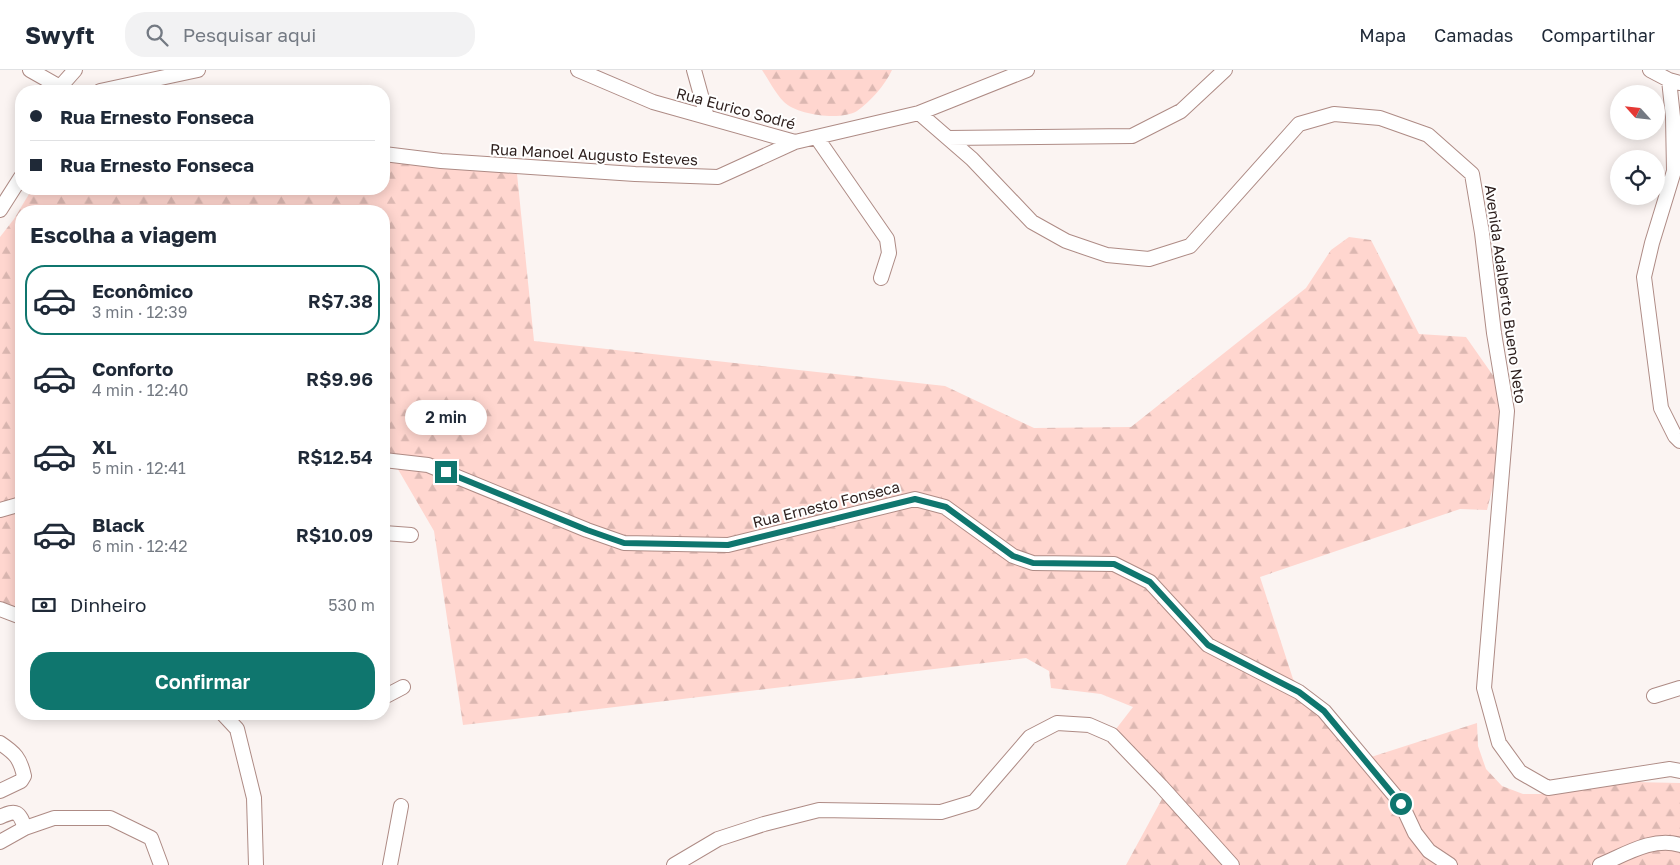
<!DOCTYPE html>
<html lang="pt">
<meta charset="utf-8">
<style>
:root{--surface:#fff;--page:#f2f2f3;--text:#1f2937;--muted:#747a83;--line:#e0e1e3;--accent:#0f766e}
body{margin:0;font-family:"Golos Text",sans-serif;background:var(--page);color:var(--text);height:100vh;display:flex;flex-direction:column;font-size:19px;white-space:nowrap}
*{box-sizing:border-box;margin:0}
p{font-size:16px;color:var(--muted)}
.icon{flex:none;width:28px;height:28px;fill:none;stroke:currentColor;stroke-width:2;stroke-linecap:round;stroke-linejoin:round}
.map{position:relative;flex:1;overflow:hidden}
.panel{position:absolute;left:15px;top:135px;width:375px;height:515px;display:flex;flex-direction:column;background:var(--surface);border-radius:20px;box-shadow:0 2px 12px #0003}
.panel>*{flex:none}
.top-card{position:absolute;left:15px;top:15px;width:375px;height:110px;border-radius:20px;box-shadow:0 2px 12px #0003;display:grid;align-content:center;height:110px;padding:0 15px;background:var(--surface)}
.needle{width:32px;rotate:297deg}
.buttons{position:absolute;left:1610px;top:15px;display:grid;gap:10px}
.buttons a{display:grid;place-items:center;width:55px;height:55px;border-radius:50%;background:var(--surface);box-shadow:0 2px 12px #0003;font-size:25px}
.end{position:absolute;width:22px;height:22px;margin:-11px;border:6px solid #0f766e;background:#fff;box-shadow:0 0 0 2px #fff}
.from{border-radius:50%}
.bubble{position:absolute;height:35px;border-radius:18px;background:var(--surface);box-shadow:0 2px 12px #0003;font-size:16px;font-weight:600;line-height:35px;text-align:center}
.top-card b{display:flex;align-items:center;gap:18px;height:48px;font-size:19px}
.top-card b+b{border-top:1px solid var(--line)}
.top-card i{width:12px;height:12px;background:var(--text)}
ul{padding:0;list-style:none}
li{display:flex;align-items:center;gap:15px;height:70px;margin:0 10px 8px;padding:0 5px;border:2px solid transparent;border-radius:20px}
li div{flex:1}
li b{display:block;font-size:19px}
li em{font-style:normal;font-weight:600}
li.selected{border-color:var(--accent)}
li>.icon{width:45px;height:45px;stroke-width:1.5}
h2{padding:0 15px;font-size:22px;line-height:60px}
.pay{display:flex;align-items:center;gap:12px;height:55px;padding:0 15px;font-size:19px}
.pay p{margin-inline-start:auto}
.primary-button{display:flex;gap:10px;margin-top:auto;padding:10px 15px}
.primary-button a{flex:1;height:58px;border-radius:20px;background:var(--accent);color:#fff;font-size:20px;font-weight:600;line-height:58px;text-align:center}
header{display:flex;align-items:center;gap:30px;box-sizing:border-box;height:70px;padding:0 25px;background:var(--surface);border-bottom:1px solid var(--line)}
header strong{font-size:24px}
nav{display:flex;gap:28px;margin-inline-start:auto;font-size:18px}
.search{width:350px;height:45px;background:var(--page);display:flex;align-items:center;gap:12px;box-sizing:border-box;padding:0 18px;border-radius:20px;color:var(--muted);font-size:19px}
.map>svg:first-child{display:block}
</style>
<header>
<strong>Swyft</strong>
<div class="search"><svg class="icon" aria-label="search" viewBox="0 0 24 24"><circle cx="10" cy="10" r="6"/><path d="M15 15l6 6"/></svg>Pesquisar aqui</div>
<nav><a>Mapa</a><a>Camadas</a><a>Compartilhar</a></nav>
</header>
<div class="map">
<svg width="1680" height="795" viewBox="0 0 1680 795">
<defs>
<pattern id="forest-firs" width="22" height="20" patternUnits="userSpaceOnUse" patternTransform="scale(1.25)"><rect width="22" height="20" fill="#ffd6cf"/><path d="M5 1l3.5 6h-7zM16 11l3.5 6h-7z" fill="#dbb7b1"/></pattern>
</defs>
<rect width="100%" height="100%" fill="#fbf4f2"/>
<path fill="url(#forest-firs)" d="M 762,0 L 892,0 C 885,15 871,31 857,41 C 841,51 797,45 784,32 C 775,23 769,10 762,0 Z
M 384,91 L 517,104 L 534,271 L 945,316 L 1034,358 L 1131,357 L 1306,218 L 1331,180 L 1349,167 L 1371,170 L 1419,264 L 1466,267 L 1499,314 L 1502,339 L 1500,388 L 1487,440 L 1460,439 L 1260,507 L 1293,609 L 1368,688 L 1477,653 L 1478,676 L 1486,699 L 1502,716 L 1523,724 L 1547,724 L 1632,712 L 1680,713 L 1680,795 L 1126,795 L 1169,716 L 1116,659 L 1133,637 L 1101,624 L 1051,618 L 1049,601 L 1026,588 L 463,655 L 434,461 L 392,389 L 384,387 L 384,141 L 21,141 L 21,543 L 0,534 L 0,167 L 14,149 L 32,119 L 384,119 Z"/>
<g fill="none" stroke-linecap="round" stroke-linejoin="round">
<defs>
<path id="street" d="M 30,0 L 67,21
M 578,0 L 653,32 L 795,72 L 919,43 L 1027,0
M 694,0 L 707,47
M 1650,0 L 1669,10 L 1680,13
M 1669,10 L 1673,47 L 1674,101 L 1652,173 L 1644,207 L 1661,338 L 1675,366 L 1680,371
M 60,17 L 75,0
M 100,21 L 198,0
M 919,43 L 972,89 L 1032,152 L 1066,171 L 1107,185 L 1149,189 L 1190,176 L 1299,54 L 1334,44 L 1380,48 L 1428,65 L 1472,104 L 1482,163 L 1494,263 L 1507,341 L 1484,618 L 1499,673 L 1520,702 L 1548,718 L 1670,699 L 1680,701
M 817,68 L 887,169 L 889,183 L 881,208
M 948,68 L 1132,66 L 1181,41 L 1225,0
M 384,84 L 441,91 L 635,104 L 718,107 L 795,72
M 0,140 L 21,107
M 384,390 L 428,395 L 587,460 L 624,473 L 728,475 L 915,429 L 945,437 L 1013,486 L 1033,493 L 1114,494 L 1150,512 L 1208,575 L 1299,622 L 1324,641 L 1401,733 L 1415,763 L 1429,781 L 1450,795
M 0,440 L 21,434
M 384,463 L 411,465
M 0,539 L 21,547
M 1654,626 L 1680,618
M 384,627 L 403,617
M 223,644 L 237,659 L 254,728 L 256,795
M 0,673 C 15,683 20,688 24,706 L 21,711 L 0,721
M 0,747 C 17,739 19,742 25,758
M 0,772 L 25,758 L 54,748 L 110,748 L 151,768 L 161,795
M 390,795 L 401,736
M 674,795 L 718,769 L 764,754 L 819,740 L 941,742 L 974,732 L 1030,667 L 1057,653 L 1089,655 L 1112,665 L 1161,716 L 1232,795
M 1600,795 C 1624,785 1654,766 1680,775"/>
</defs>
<use href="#street" stroke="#ae8b85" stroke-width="16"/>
<use href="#street" stroke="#fff" stroke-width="14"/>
</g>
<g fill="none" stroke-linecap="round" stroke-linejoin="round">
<path stroke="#0f766e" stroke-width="6" d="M 446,402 L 587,460 L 624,473 L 728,475 L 915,429 L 946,437 L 1013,486 L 1033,493 L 1114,494 L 1150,512 L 1208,575 L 1299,622 L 1324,641 L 1401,734"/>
</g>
<g text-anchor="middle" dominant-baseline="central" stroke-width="4" stroke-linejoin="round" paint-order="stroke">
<g font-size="15" fill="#2d1f1d" stroke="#fff">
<text transform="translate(736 38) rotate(15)">Rua Eurico Sodré</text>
<text transform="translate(594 84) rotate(3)">Rua Manoel Augusto Esteves</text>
<text transform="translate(1506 224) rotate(82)">Avenida Adalberto Bueno Neto</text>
<text transform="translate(826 434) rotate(-14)">Rua Ernesto Fonseca</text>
</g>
</g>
</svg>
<div class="buttons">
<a><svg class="needle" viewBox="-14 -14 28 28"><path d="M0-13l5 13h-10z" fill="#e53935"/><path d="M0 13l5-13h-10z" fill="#747a83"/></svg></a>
<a><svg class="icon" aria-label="locate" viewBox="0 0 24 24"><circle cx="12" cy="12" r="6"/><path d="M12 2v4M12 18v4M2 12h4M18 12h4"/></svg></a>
</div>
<i class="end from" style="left:1401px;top:734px"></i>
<i class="end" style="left:446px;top:402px"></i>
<div class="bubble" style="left:405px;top:330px;width:82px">2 min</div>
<div class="top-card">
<b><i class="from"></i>Rua Ernesto Fonseca</b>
<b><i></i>Rua Ernesto Fonseca</b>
</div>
<section class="panel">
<h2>Escolha a viagem</h2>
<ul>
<li class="selected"><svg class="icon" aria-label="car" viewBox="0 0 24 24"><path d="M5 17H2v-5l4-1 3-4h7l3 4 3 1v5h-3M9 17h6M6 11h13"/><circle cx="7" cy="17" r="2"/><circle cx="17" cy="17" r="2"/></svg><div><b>Econômico</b><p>3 min · 12:39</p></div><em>R$7.38</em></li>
<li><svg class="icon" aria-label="car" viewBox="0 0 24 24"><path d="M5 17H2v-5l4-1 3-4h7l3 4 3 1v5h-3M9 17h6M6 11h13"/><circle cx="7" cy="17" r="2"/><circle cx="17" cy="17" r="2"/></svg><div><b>Conforto</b><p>4 min · 12:40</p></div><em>R$9.96</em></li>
<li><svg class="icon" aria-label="car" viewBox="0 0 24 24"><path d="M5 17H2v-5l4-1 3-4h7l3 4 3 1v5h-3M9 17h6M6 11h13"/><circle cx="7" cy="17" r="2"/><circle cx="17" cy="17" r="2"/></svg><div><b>XL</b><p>5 min · 12:41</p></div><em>R$12.54</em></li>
<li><svg class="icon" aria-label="car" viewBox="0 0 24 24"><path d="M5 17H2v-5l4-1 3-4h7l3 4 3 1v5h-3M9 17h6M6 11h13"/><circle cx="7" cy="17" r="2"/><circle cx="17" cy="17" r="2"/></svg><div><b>Black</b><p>6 min · 12:42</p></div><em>R$10.09</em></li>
</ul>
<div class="pay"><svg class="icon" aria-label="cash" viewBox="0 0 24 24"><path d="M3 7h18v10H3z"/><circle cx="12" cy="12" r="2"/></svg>Dinheiro<p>530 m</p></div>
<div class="primary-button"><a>Confirmar</a></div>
</section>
</div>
